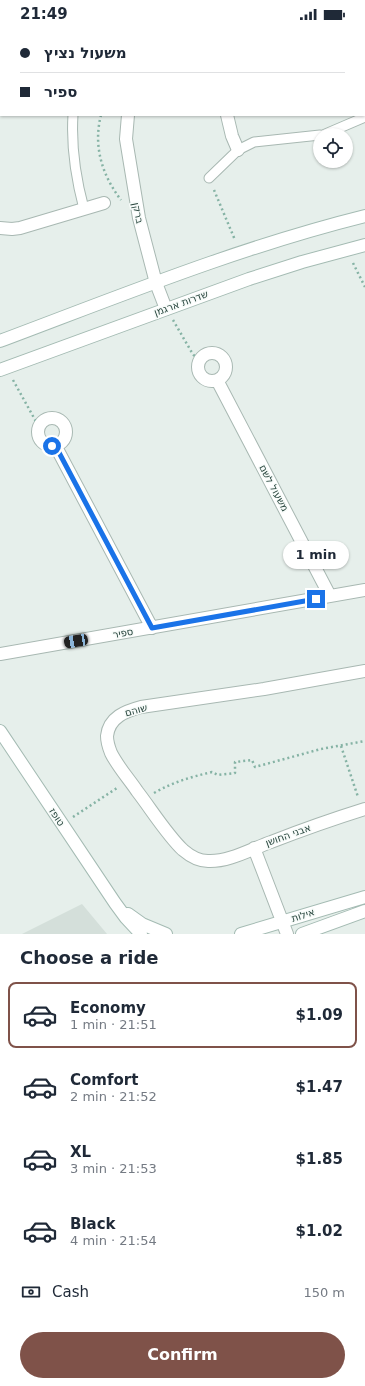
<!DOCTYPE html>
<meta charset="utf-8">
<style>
:root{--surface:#fff;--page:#f6f6f7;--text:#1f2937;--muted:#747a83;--line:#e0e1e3;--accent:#7f5249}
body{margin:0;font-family:"DejaVu Sans",Heebo,sans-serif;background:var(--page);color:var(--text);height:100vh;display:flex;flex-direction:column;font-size:15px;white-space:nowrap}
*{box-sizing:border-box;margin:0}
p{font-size:13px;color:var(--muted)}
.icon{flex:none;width:22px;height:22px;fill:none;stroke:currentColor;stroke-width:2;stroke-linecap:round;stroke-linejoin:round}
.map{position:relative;height:906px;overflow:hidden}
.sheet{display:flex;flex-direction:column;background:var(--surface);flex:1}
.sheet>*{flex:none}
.guide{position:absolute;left:0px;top:0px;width:365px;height:88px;box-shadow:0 1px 3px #0004;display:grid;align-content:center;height:88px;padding:0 20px;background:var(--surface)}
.tools{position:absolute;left:313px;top:100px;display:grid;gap:8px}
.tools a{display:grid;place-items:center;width:40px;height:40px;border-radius:50%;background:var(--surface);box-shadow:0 1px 3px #0004;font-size:20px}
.end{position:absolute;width:18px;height:18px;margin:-9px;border:5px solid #1a73e8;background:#fff;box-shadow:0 0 0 2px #fff}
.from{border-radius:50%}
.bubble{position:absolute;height:28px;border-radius:14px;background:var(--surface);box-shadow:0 1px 3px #0004;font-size:13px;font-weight:700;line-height:28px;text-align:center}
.car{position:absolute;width:12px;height:24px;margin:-12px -6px;border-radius:5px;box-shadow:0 0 3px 1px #0007;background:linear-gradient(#222 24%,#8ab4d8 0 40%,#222 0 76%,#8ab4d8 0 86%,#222 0)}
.guide b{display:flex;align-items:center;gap:14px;height:38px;font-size:15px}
.guide b+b{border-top:1px solid var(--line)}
.guide i{width:10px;height:10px;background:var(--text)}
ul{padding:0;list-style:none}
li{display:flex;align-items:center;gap:12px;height:66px;margin:0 8px 6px;padding:0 12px;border:2px solid transparent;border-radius:8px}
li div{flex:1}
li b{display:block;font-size:15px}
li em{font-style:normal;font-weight:700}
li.current{border-color:var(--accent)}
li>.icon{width:36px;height:36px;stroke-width:1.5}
h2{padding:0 20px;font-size:18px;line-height:48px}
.pay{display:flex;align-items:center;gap:10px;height:44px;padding:0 20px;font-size:15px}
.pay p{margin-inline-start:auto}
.primary-button{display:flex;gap:8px;margin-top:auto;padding:8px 20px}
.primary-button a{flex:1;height:46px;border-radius:24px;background:var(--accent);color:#fff;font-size:16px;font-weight:700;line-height:46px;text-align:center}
.status{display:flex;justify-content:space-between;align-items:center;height:28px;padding:0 20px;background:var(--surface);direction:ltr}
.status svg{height:11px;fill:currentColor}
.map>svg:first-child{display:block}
</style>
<div class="status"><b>21:49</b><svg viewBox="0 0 49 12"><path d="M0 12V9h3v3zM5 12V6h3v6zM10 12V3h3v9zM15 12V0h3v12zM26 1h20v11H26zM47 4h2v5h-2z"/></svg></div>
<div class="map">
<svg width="365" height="906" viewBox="0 0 365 906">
<rect width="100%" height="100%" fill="#e6efeb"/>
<path fill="#d4dfda" d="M 82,876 L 107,906 L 22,906 Z"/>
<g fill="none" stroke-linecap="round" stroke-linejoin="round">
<defs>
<path id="lane" d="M 73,87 C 71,118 76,151 84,181
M 323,107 L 365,89
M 209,150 L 238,122 L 254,114 L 320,107"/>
<path id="street" d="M 145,1 L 146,0
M 252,1 L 253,0
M 0,36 L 1,36
M 128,87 L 126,111 L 139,190 L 156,255 L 166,281
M 227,87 L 232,108 L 238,122
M 0,200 L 12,201 L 20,200 L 104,175
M198 339a14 14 0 1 1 28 0a14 14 0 1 1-28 0Z
M 217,352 L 330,568
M38 404a14 14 0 1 1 28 0a14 14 0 1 1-28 0Z
M 55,417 L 152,600
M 0,626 L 365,562
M 365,643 L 264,661 L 141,679 C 126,683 109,689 107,708 C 107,714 109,720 111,725 C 118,739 129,751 137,763 C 151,781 167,807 183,822 C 190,828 199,833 208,833 C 229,834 251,821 271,814 C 302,802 333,791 365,781
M 254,820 L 287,906"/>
<path id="secondary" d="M 0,313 C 120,268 240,219 365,188
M 0,342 L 249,251 L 302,234 L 365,217
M 0,703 L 115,875 L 126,890 L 141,906
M 128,886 L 142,896 L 166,906
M 241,906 L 365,869
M 302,906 L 365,883"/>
</defs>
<use href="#lane" stroke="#a8b8b2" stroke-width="11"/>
<use href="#street" stroke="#a8b8b2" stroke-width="14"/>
<use href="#secondary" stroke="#a4bbb3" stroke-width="14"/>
<path stroke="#86b3a5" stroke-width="2.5" stroke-dasharray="2 3" stroke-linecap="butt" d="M 78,0 L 78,1
M 120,0 L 120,1
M 101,87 C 93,118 102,147 121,172
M 214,162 L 235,212
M 353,235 L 365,259
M 173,292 L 191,323 L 199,335
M 13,352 L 39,399
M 341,718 L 358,769
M 154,765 C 173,754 191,749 212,744 L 218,747 L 235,745 L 235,734 L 252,732 L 255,739 L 321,721 L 365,713
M 73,789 L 117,760"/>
<use href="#lane" stroke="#fff" stroke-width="9"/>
<use href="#street" stroke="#fff" stroke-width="12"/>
<use href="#secondary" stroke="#fff" stroke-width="12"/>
</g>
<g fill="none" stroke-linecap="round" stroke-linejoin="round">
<path stroke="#1a73e8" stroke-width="5" d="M 52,418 L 55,417 L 152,600 L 316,571"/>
</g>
<g text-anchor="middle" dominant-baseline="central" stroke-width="3" stroke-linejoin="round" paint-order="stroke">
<g font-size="10" fill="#24423a" stroke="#f7fbf9">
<text transform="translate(138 185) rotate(78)">ברקן</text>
<text transform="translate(181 275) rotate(-20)">שדרות ארגמן</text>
<text transform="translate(274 460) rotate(62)">משעול לשם</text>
<text transform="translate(123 605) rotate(-10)">ספיר</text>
<text transform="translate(136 682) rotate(-16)">שוהם</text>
<text transform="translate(57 789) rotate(56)">טופז</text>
<text transform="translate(288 807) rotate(-20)">אבני החושן</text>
<text transform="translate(303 887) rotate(-18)">אילות</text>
</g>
</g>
</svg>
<div class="tools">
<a><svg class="icon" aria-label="locate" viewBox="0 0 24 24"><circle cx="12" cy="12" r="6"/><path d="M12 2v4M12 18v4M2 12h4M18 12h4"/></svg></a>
</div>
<i class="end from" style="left:52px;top:418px"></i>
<i class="end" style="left:316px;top:571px"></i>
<div class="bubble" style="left:283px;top:513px;width:66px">1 min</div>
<i class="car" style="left:76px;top:613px;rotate:260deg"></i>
<div class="guide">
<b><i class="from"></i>משעול נציץ</b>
<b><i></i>ספיר</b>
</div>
</div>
<section class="sheet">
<h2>Choose a ride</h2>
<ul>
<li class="current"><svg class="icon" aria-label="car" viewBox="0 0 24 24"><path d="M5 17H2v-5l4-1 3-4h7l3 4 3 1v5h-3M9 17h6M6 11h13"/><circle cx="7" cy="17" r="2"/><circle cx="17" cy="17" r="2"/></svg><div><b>Economy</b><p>1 min · 21:51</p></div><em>$1.09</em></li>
<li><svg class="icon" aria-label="car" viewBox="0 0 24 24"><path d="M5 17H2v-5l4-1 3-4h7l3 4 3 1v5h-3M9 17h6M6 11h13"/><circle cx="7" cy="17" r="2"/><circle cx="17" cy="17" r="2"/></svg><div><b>Comfort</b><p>2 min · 21:52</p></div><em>$1.47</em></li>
<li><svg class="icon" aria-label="car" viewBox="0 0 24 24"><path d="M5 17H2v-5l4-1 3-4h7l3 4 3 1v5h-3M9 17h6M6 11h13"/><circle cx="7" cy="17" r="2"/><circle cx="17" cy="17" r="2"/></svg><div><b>XL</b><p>3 min · 21:53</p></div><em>$1.85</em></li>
<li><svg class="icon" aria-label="car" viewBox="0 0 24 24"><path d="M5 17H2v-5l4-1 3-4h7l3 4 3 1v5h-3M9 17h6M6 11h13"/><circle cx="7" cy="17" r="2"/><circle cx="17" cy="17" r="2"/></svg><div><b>Black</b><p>4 min · 21:54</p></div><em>$1.02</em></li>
</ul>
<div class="pay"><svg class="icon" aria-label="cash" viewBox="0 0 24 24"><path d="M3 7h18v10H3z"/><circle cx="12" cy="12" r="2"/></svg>Cash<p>150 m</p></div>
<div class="primary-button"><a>Confirm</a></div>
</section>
